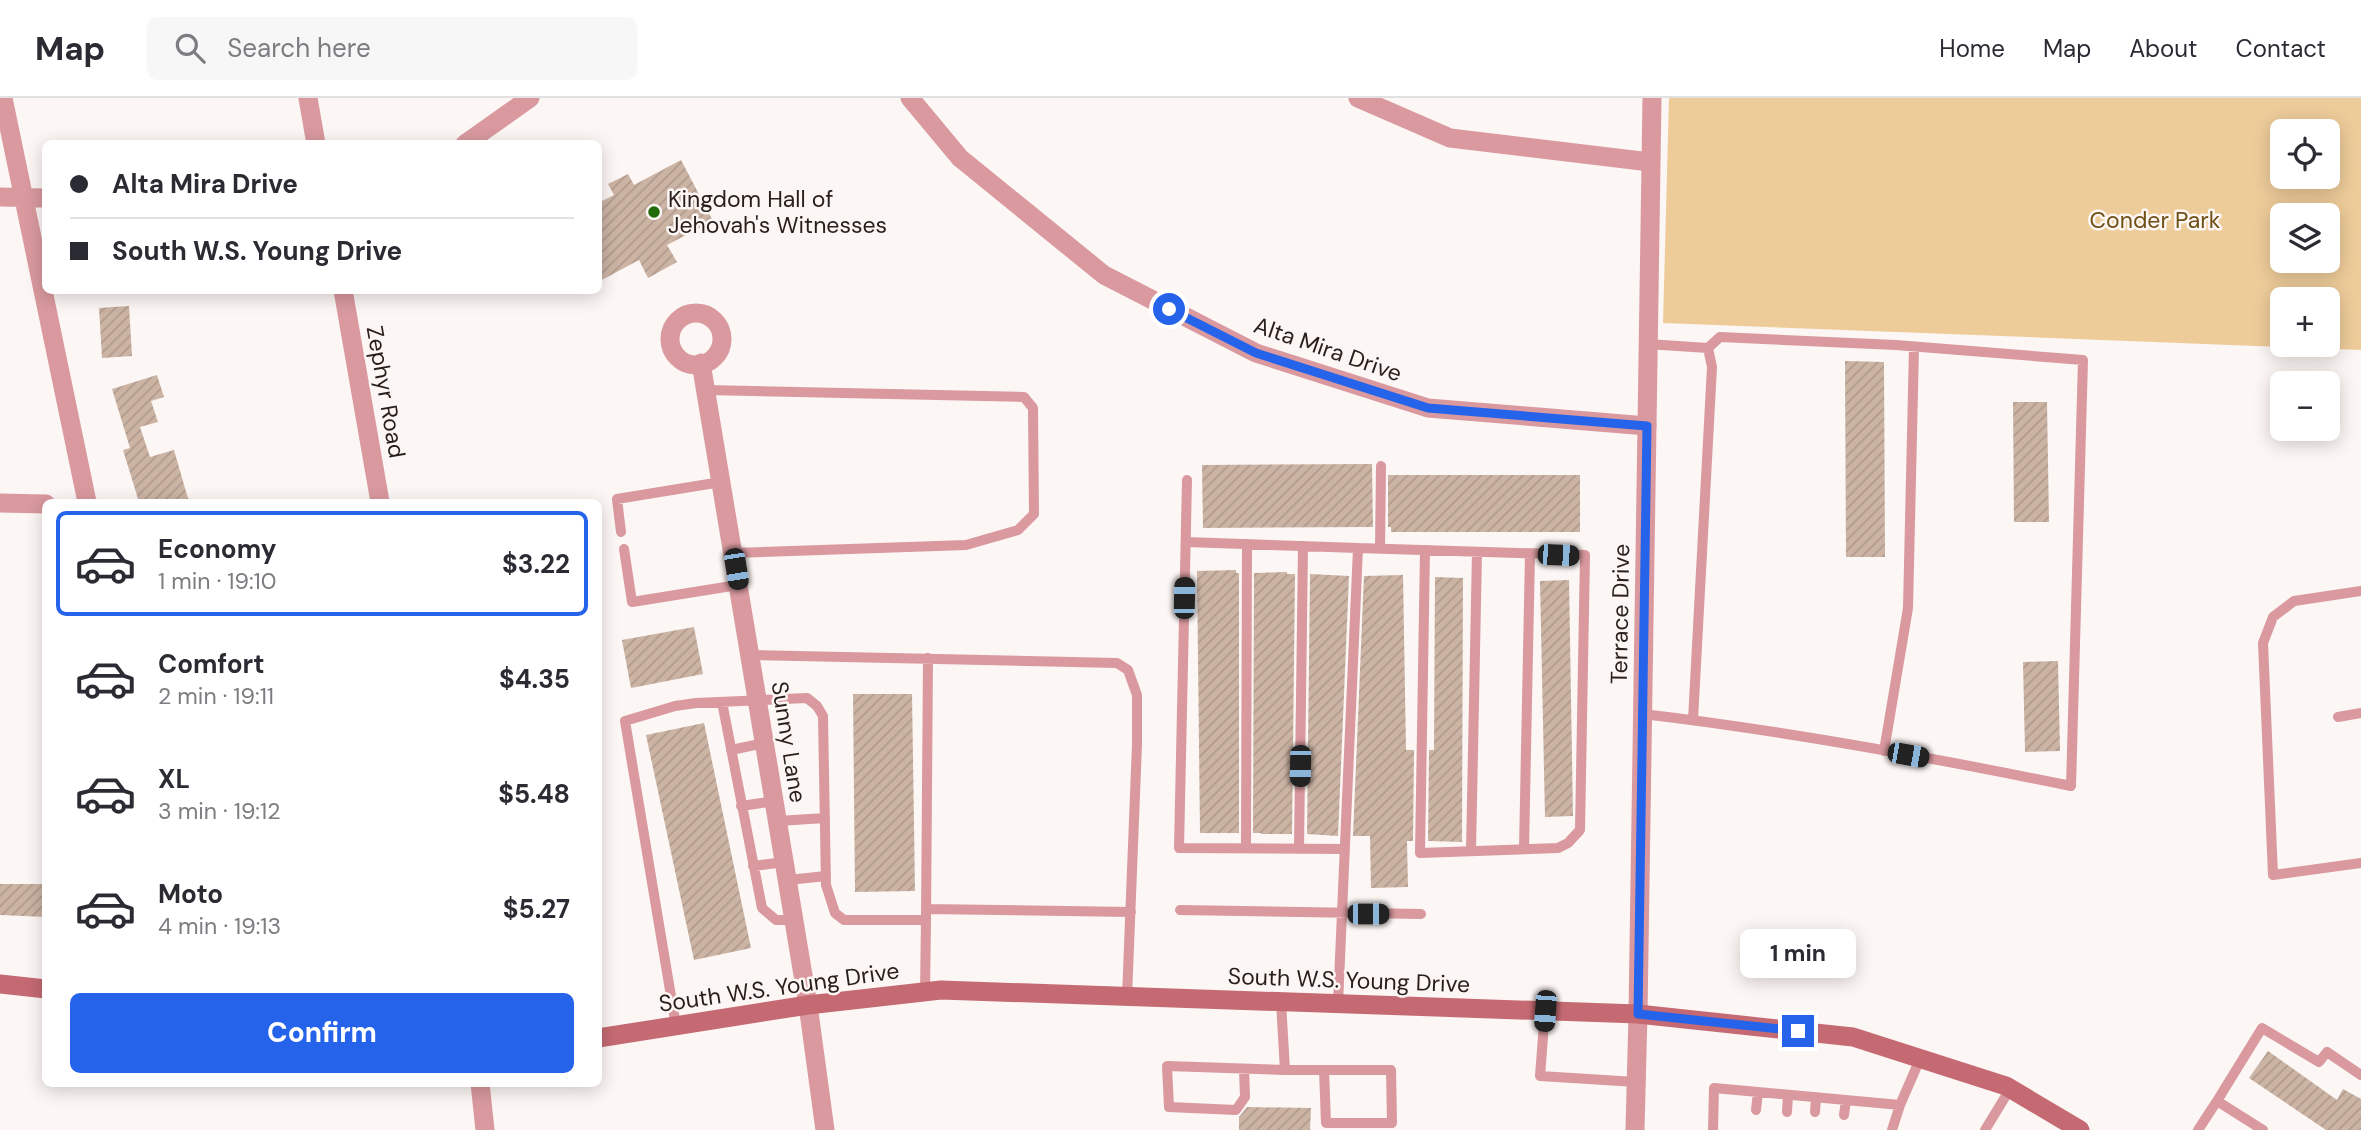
<!DOCTYPE html>
<meta charset="utf-8">
<style>
:root{--surface:#fff;--page:#f7f7f7;--text:#2b2b33;--muted:#7c7c81;--line:#e1e1e2;--accent:#2563eb}
body{margin:0;font-family:"DM Sans",sans-serif;background:var(--page);color:var(--text);height:100vh;display:flex;flex-direction:column;font-size:26px;white-space:nowrap}
*{box-sizing:border-box;margin:0}
p{font-size:23px;color:var(--muted)}
.icon{flex:none;width:38px;height:38px;fill:none;stroke:currentColor;stroke-width:2;stroke-linecap:round;stroke-linejoin:round}
.map{position:relative;flex:1;overflow:hidden}
.drawer{position:absolute;left:42px;top:401px;width:560px;height:588px;display:flex;flex-direction:column;background:var(--surface);border-radius:10px;box-shadow:0 4px 18px #0003}
.drawer>*{flex:none}
.banner{position:absolute;left:42px;top:42px;width:560px;height:154px;border-radius:10px;box-shadow:0 4px 18px #0003;display:grid;align-content:center;height:154px;padding:0 28px;background:var(--surface)}
.buttons{position:absolute;left:2270px;top:21px;display:grid;gap:14px}
.buttons a{display:grid;place-items:center;width:70px;height:70px;border-radius:10px;background:var(--surface);box-shadow:0 4px 18px #0003;font-size:35px}
.end{position:absolute;width:32px;height:32px;margin:-16px;border:9px solid #2563eb;background:#fff;box-shadow:0 0 0 4px #fff}
.from{border-radius:50%}
.bubble{position:absolute;height:49px;border-radius:10px;background:var(--surface);box-shadow:0 4px 18px #0003;font-size:23px;font-weight:700;line-height:49px;text-align:center}
.car{position:absolute;width:21px;height:42px;margin:-21px -10px;border-radius:9px;box-shadow:0 0 5px 2px #0007;background:linear-gradient(#222 24%,#8ab4d8 0 40%,#222 0 76%,#8ab4d8 0 86%,#222 0)}
.banner b{display:flex;align-items:center;gap:24px;height:66px;font-size:26px}
.banner b+b{border-top:2px solid var(--line)}
.banner i{width:18px;height:18px;background:var(--text)}
ul{padding:12px 0 0;list-style:none}
li{display:flex;align-items:center;gap:21px;height:105px;margin:0 14px 10px;padding:0 14px;border:4px solid transparent;border-radius:10px}
li div{flex:1}
li b{display:block;font-size:26px}
li em{font-style:normal;font-weight:700}
li.selected{border-color:var(--accent)}
li>.icon{width:63px;height:63px;stroke-width:1.5}
.action{display:flex;gap:14px;margin-top:auto;padding:14px 28px}
.action a{flex:1;height:80px;border-radius:10px;background:var(--accent);color:#fff;font-size:28px;font-weight:700;line-height:80px;text-align:center}
header{display:flex;align-items:center;gap:42px;box-sizing:border-box;height:98px;padding:0 35px;background:var(--surface);border-bottom:2px solid var(--line)}
header strong{font-size:33px}
nav{display:flex;gap:38px;margin-inline-start:auto;font-size:24px}
.search{width:490px;height:63px;background:var(--page);display:flex;align-items:center;gap:18px;box-sizing:border-box;padding:0 24px;border-radius:10px;color:var(--muted);font-size:26px}
.map>svg:first-child{display:block}
</style>
<header>
<strong>Map</strong>
<div class="search"><svg class="icon" aria-label="search" viewBox="0 0 24 24"><circle cx="10" cy="10" r="6"/><path d="M15 15l6 6"/></svg>Search here</div>
<nav><a>Home</a><a>Map</a><a>About</a><a>Contact</a></nav>
</header>
<div class="map">
<svg width="2361" height="1032" viewBox="0 0 2361 1032">
<defs>
<pattern id="building-hatch" width="6" height="6" patternUnits="userSpaceOnUse" patternTransform="scale(1.75)"><rect width="6" height="6" fill="#ccb4a4"/><path d="M-1 1l2-2M0 6l6-6M5 7l2-2" fill="none" stroke="#af9a8d"/></pattern>
</defs>
<rect width="100%" height="100%" fill="#fcf6f4"/>
<path fill="#eecc9a" fill-rule="evenodd" d="M 1669,0 L 2361,0 L 2361,252 L 1663,225 ZM 2282,33 L 2328,33 L 2328,79 L 2282,79 ZM 2282,117 L 2328,117 L 2328,163 L 2282,163 ZM 2282,201 L 2328,201 L 2328,247 L 2282,247 Z"/>
<path fill="url(#building-hatch)" d="M 681,62 L 713,123 L 667,147 L 677,164 L 648,180 L 639,162 L 598,184 L 598,105 L 614,97 L 608,86 L 628,76 L 634,87 Z
M 129,208 L 132,258 L 102,260 L 99,210 Z
M 1845,263 L 1884,264 L 1885,459 L 1846,459 Z
M 157,277 L 164,299 L 151,303 L 158,324 L 140,329 L 150,359 L 174,352 L 189,404 L 139,404 L 123,352 L 130,350 L 112,291 Z
M 2013,304 L 2047,304 L 2049,424 L 2014,424 Z
M 1372,366 L 1373,429 L 1203,430 L 1202,367 Z
M 1388,377 L 1580,377 L 1580,434 L 1391,434 L 1391,429 L 1388,429 Z
M 1236,472 L 1236,475 L 1239,475 L 1239,735 L 1200,735 L 1197,473 Z
M 1287,474 L 1287,476 L 1295,476 L 1292,736 L 1261,736 L 1261,735 L 1253,735 L 1254,475 Z
M 1310,476 L 1349,478 L 1338,738 L 1307,736 Z
M 1403,477 L 1406,652 L 1414,652 L 1413,743 L 1407,743 L 1408,789 L 1371,790 L 1370,738 L 1353,738 L 1364,478 Z
M 1435,479 L 1463,480 L 1462,744 L 1428,743 L 1429,652 L 1434,652 Z
M 1569,482 L 1573,718 L 1545,719 L 1540,483 Z
M 694,529 L 703,576 L 631,590 L 622,542 Z
M 2058,563 L 2060,653 L 2025,654 L 2023,564 Z
M 853,596 L 912,596 L 915,793 L 855,794 Z
M 704,625 L 751,850 L 694,862 L 646,637 Z
M 0,786 L 46,786 L 46,819 L 0,817 Z
M 2268,953 L 2337,1002 L 2343,991 L 2361,1001 L 2361,1032 L 2326,1032 L 2249,980 Z
M 1247,1009 L 1311,1010 L 1310,1032 L 1239,1032 L 1239,1019 Z"/>
<g fill="none" stroke-linecap="round" stroke-linejoin="round">
<path stroke="#d9999e" stroke-width="10" d="M 706,292 L 1024,299 L 1033,310 L 1034,416 L 1018,432 L 966,447 L 733,455
M 1187,382 L 1179,750 L 1345,751
M 621,434 L 617,401 L 721,384
M 1186,444 L 1358,450
M 624,451 L 632,504 L 738,487
M 1380,451 L 1381,368
M 2361,493 L 2294,503 L 2273,519 L 2263,545 L 2273,777 L 2361,765
M 750,557 L 1117,565 L 1128,572 L 1137,597 L 1137,646 L 1127,899
M 722,604 L 762,810 L 776,822 L 794,822
M 1643,616 C 1787,633 1929,659 2071,688 L 2083,262 L 1896,247 L 1720,239 L 1708,250 L 1647,246
M 2338,619 L 2361,615
M 1693,622 L 1712,269 L 1708,250
M 731,652 L 765,645
M 1884,653 L 1908,510 L 1914,249
M 741,708 L 775,703
M 778,723 L 825,720
M 1246,750 L 1247,446
M 1299,751 L 1303,448
M 1524,751 L 1530,456
M 1471,753 L 1477,454
M 753,768 L 785,764
M 788,782 L 826,778
M 926,811 L 1131,814
M 1180,812 L 1421,816
M 926,822 L 928,560
M 1338,906 L 1358,450 L 1585,457 L 1580,732 L 1568,745 L 1558,750 L 1420,755 L 1425,452
M 1545,913 L 1540,978 L 1636,984
M 676,928 L 625,623 L 675,608 L 696,605 L 807,600 L 817,608 L 823,618 L 826,787 L 835,815 L 844,822 L 926,822 L 925,894
M 1244,971 L 1245,999 L 1236,1012 L 1169,1009 L 1167,968 L 1285,972 L 1281,904
M 1285,972 L 1391,972 L 1392,1025 L 1326,1025 L 1324,972
M 2217,1003 L 2262,930 L 2319,964 L 2327,954 L 2361,977
M 1756,1012 L 1758,994
M 1787,1014 L 1788,997
M 1815,1014 L 1816,999
M 1844,1017 L 1846,1002
M 1713,1032 L 1714,990 L 1900,1007 L 1920,961
M 1892,1032 L 1900,1007
M 1985,1032 L 2010,991
M 2198,1032 L 2217,1003 L 2263,1032"/>
<path stroke="#d9999e" stroke-width="19" d="M 3,0 L 87,404
M 308,0 L 316,46
M 910,0 L 960,60 L 1104,177 L 1256,255 L 1428,310 L 1647,328
M 1358,0 L 1450,40 L 1650,64
M 465,46 L 530,0
M 0,99 L 46,100
M 343,192 L 380,404
M670 241a26 26 0 1 1 52 0a26 26 0 1 1-52 0Z
M 701,265 L 808,907 L 825,1032
M 0,405 L 46,406
M 1635,1032 L 1638,916"/>
<path stroke="#d9999e" stroke-width="19" d="M 1638,916 L 1652,0
M 480,985 L 485,1032"/>
<path stroke="#c56a72" stroke-width="19" d="M 0,886 L 46,891
M 598,940 L 808,907 L 941,892 L 1638,916 L 1853,939 L 2006,988 L 2080,1032"/>
</g>
<g fill="none" stroke-linecap="round" stroke-linejoin="round">
<path stroke="#2563eb" stroke-width="9" d="M 1169,211 L 1256,255 L 1428,310 L 1647,328 L 1638,916 L 1798,933"/>
</g>
<circle fill="#216b09" stroke="#fcf6f4" stroke-width="2.5" cx="654" cy="114" r="7"/>
<g text-anchor="middle" dominant-baseline="central" stroke-width="5" stroke-linejoin="round" paint-order="stroke">
<g font-size="23" fill="#291e1b" stroke="#fcf6f4" text-anchor="start">
<text x="668" y="101">Kingdom Hall of<tspan x="668" dy="26">Jehovah's Witnesses</tspan></text>
</g>
<g font-size="23" fill="#704f14" stroke="#fcf6f4">
<text x="2155" y="122">Conder Park</text>
</g>
<g font-size="23" fill="#291e1b" stroke="#fcf6f4">
<text transform="translate(1328 251) rotate(19)">Alta Mira Drive</text>
<text transform="translate(386 294) rotate(80)">Zephyr Road</text>
<text transform="translate(1620 516) rotate(-89)">Terrace Drive</text>
<text transform="translate(789 644) rotate(81)">Sunny Lane</text>
<text transform="translate(1349 882) rotate(2)">South W.S. Young Drive</text>
<text transform="translate(779 889) rotate(-8)">South W.S. Young Drive</text>
</g>
</g>
</svg>
<div class="buttons">
<a><svg class="icon" aria-label="locate" viewBox="0 0 24 24"><circle cx="12" cy="12" r="6"/><path d="M12 2v4M12 18v4M2 12h4M18 12h4"/></svg></a>
<a><svg class="icon" aria-label="layers" viewBox="0 0 24 24"><path d="M12 4l9 5-9 5-9-5zM3 14l9 5 9-5"/></svg></a>
<a>+</a>
<a>−</a>
</div>
<i class="end from" style="left:1169px;top:211px"></i>
<i class="end" style="left:1798px;top:933px"></i>
<div class="bubble" style="left:1740px;top:831px;width:116px">1 min</div>
<i class="car" style="left:1558px;top:457px;rotate:92deg"></i>
<i class="car" style="left:736px;top:471px;rotate:171deg"></i>
<i class="car" style="left:1184px;top:500px;rotate:1deg"></i>
<i class="car" style="left:1908px;top:657px;rotate:100deg"></i>
<i class="car" style="left:1300px;top:668px;rotate:181deg"></i>
<i class="car" style="left:1368px;top:816px;rotate:90deg"></i>
<i class="car" style="left:1545px;top:913px;rotate:184deg"></i>
<div class="banner">
<b><i class="from"></i>Alta Mira Drive</b>
<b><i></i>South W.S. Young Drive</b>
</div>
<section class="drawer">
<ul>
<li class="selected"><svg class="icon" aria-label="car" viewBox="0 0 24 24"><path d="M5 17H2v-5l4-1 3-4h7l3 4 3 1v5h-3M9 17h6M6 11h13"/><circle cx="7" cy="17" r="2"/><circle cx="17" cy="17" r="2"/></svg><div><b>Economy</b><p>1 min · 19:10</p></div><em>$3.22</em></li>
<li><svg class="icon" aria-label="car" viewBox="0 0 24 24"><path d="M5 17H2v-5l4-1 3-4h7l3 4 3 1v5h-3M9 17h6M6 11h13"/><circle cx="7" cy="17" r="2"/><circle cx="17" cy="17" r="2"/></svg><div><b>Comfort</b><p>2 min · 19:11</p></div><em>$4.35</em></li>
<li><svg class="icon" aria-label="car" viewBox="0 0 24 24"><path d="M5 17H2v-5l4-1 3-4h7l3 4 3 1v5h-3M9 17h6M6 11h13"/><circle cx="7" cy="17" r="2"/><circle cx="17" cy="17" r="2"/></svg><div><b>XL</b><p>3 min · 19:12</p></div><em>$5.48</em></li>
<li><svg class="icon" aria-label="car" viewBox="0 0 24 24"><path d="M5 17H2v-5l4-1 3-4h7l3 4 3 1v5h-3M9 17h6M6 11h13"/><circle cx="7" cy="17" r="2"/><circle cx="17" cy="17" r="2"/></svg><div><b>Moto</b><p>4 min · 19:13</p></div><em>$5.27</em></li>
</ul>
<div class="action"><a>Confirm</a></div>
</section>
</div>
